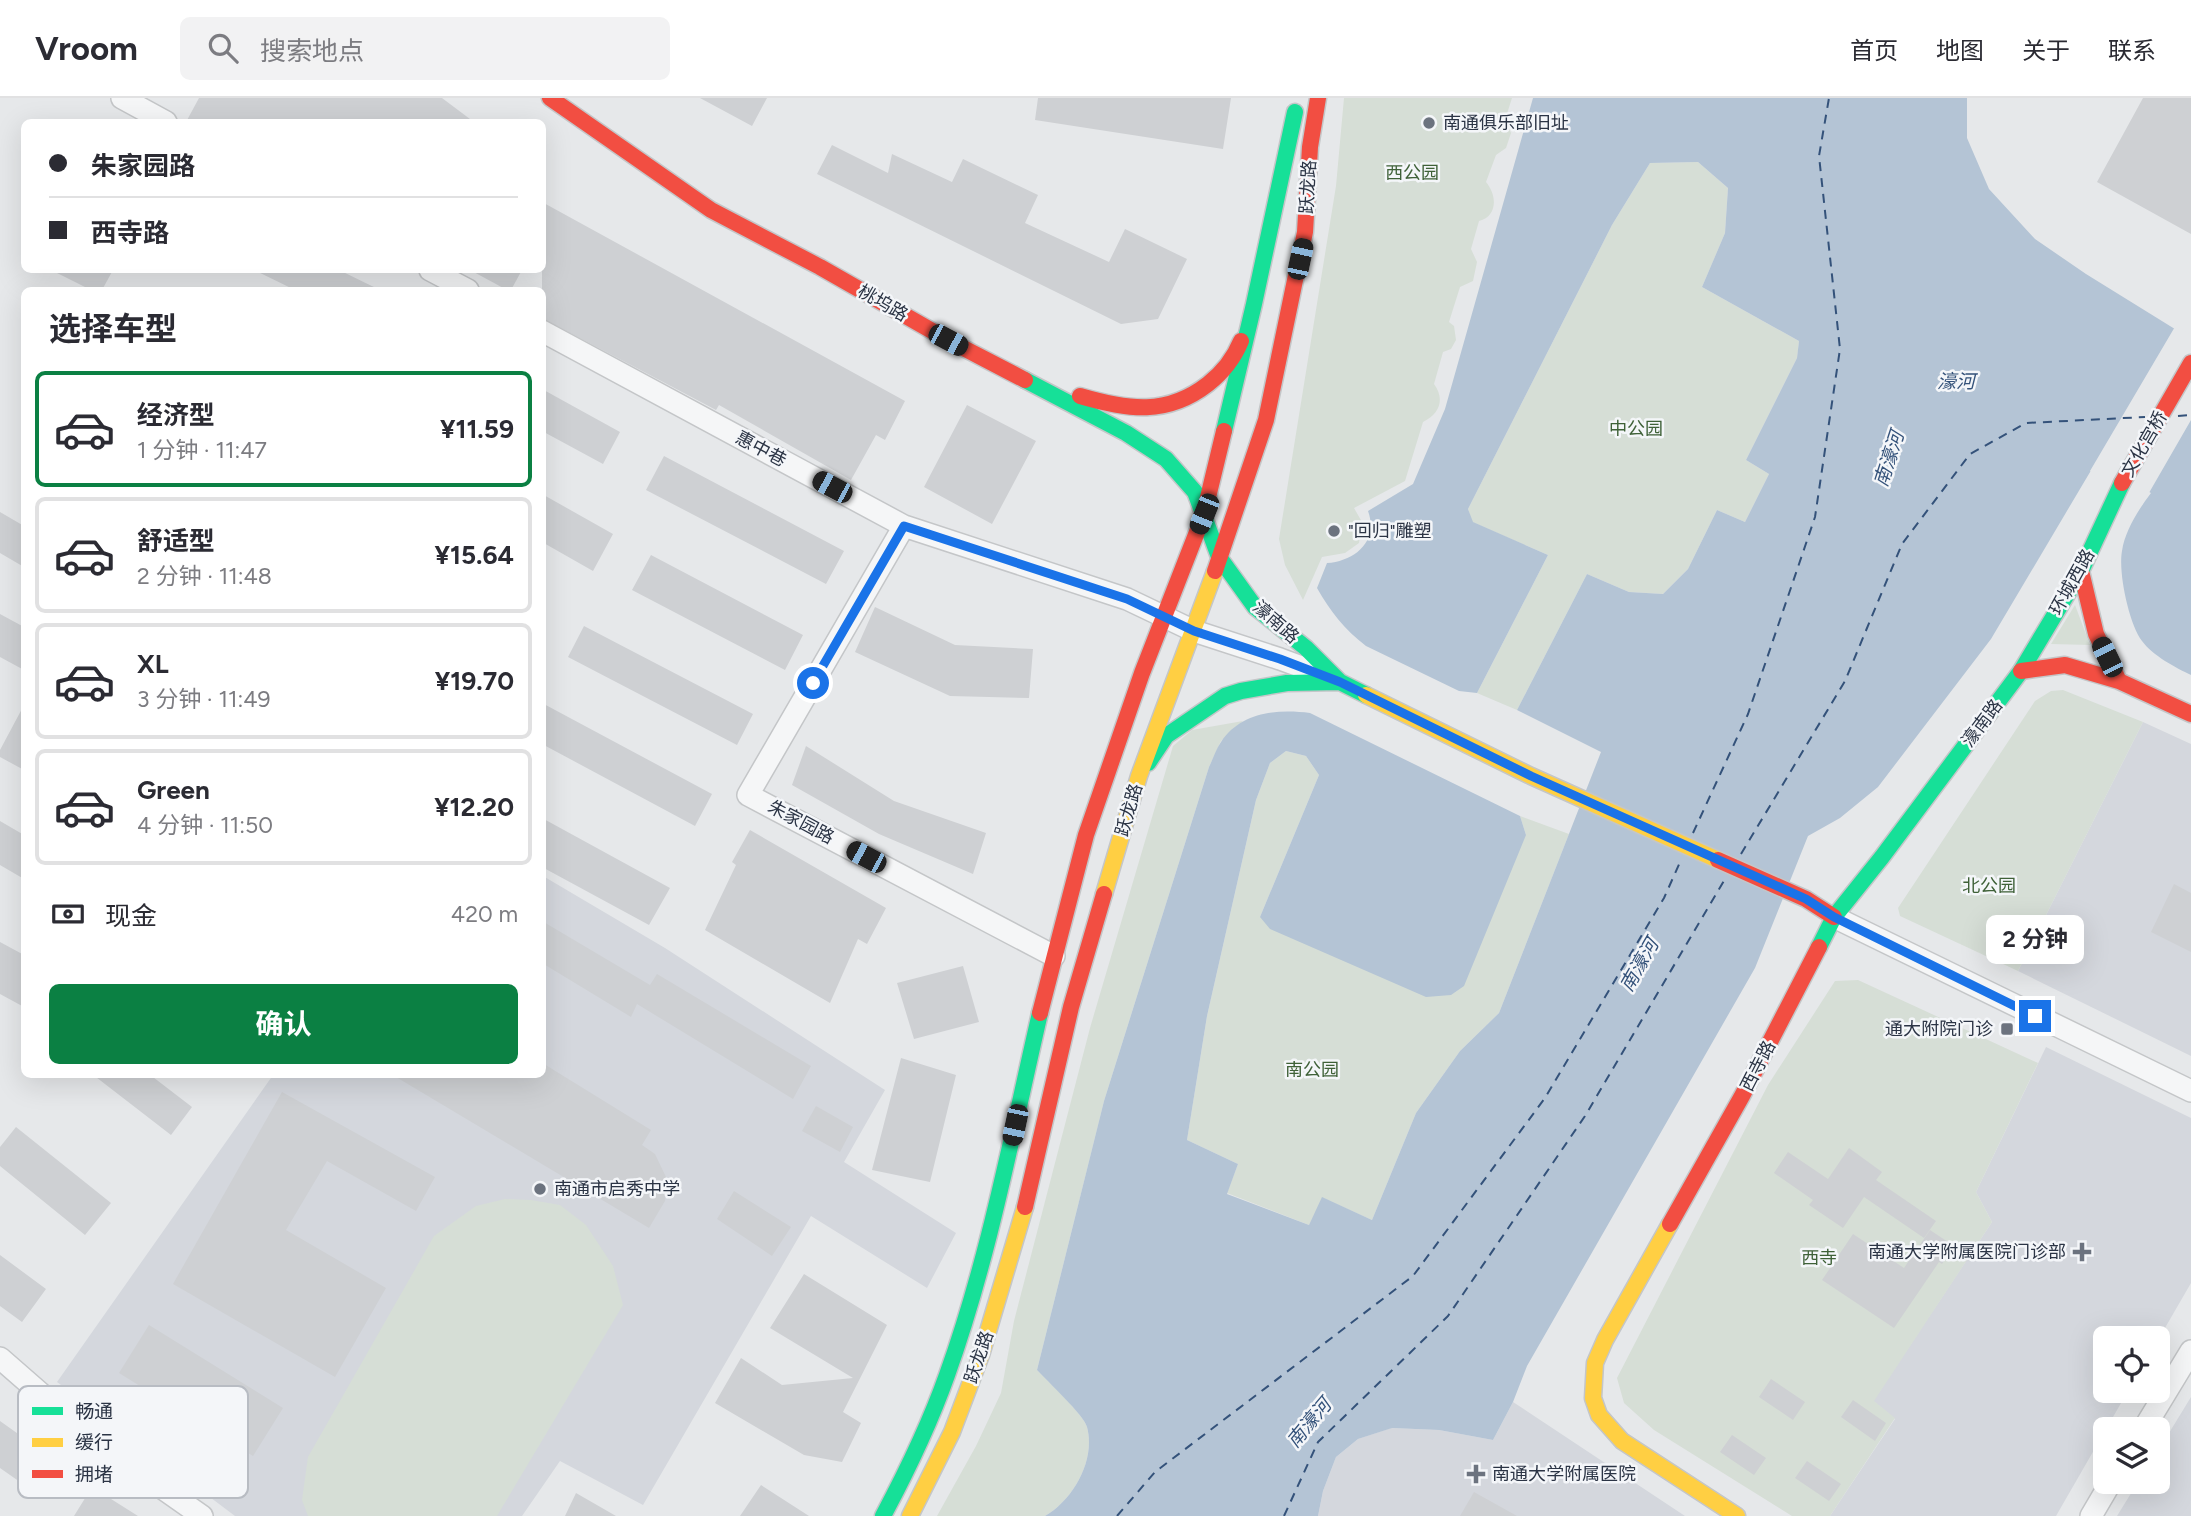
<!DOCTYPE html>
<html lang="zh">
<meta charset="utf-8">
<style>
:root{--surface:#fff;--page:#f2f2f3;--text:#2b2b33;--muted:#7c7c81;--line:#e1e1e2;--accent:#0b8043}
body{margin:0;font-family:Figtree,"Noto Sans SC",sans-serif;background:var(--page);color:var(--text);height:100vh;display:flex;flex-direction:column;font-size:26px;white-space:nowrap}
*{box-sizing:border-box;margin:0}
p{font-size:23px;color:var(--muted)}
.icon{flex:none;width:38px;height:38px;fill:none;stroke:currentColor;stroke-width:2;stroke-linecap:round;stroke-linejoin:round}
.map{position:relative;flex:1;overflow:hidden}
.details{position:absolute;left:21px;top:189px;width:525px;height:791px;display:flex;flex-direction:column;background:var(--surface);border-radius:10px;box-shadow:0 7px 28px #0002}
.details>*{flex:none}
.banner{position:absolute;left:21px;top:21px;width:525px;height:154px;border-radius:10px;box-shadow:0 7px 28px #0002;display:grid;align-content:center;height:154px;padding:0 28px;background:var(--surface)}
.controls{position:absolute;left:2093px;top:1228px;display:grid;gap:14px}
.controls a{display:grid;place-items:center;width:77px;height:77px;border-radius:10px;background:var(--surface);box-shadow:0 7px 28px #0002;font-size:35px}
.end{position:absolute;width:32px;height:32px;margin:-16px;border:9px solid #1a73e8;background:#fff;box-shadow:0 0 0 4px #fff}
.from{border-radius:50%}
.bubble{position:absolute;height:49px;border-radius:10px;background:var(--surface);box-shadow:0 7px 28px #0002;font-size:23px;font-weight:700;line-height:49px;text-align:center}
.car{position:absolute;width:21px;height:42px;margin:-21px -10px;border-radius:9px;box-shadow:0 0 5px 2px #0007;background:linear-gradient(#222 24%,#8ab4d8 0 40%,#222 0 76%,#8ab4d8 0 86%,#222 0)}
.banner b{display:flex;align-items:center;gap:24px;height:66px;font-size:26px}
.banner b+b{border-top:2px solid var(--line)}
.banner i{width:18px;height:18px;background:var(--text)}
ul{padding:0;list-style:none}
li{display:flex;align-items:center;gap:21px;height:116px;margin:0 14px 10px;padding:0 14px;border:4px solid var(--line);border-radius:10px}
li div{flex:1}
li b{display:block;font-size:26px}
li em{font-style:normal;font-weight:700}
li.selected{border-color:var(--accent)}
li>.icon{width:63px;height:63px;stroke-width:1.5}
h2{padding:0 28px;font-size:32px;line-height:84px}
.pay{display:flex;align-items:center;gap:18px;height:77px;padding:0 28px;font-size:26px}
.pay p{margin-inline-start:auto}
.cta{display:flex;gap:14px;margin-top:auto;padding:14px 28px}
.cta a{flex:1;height:80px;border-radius:10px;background:var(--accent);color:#fff;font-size:28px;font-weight:700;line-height:80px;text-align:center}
header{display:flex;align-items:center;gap:42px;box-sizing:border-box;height:98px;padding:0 35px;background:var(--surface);border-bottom:2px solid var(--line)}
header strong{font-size:33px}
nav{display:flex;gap:38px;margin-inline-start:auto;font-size:24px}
.search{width:490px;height:63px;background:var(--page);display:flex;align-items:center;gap:18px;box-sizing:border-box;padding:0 24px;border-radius:10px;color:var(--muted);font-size:26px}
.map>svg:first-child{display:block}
</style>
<header>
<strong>Vroom</strong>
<div class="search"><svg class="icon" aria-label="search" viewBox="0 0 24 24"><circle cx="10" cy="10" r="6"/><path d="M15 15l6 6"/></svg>搜索地点</div>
<nav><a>首页</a><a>地图</a><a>关于</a><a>联系</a></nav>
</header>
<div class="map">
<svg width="2191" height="1418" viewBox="0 0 2191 1418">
<rect width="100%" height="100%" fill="#e6e8ea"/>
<path fill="#d4d7dd" d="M 2143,624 L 2191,646 L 2191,958 L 2018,873 Z
M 543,778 L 665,850 L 885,992 L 844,1064 L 956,1135 L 927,1190 L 811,1118 L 643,1407 L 560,1363 L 522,1418 L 235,1418 L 57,1284 L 273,977 L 542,976 Z
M 2046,949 L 2191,1020 L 2191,1185 L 2158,1242 L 2105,1241 L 2105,1293 L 2128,1293 L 2056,1418 L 1830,1418 L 1895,1321 L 1873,1303 L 1992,1124 L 1976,1094 Z
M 2191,1299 L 2191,1418 L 2117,1418 L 2138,1384 L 2158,1384 L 2158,1353 Z
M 1513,1304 L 1685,1418 L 1318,1418 L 1323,1393 L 1336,1359 L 1358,1341 L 1391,1330 L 1439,1332 L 1493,1342 Z"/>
<path fill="#d6ded6" d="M 1344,0 L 1512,0 L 1505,22 L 1511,35 L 1506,50 L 1496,57 L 1486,84 C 1497,97 1498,118 1479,123 L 1471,151 L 1477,164 L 1473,183 L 1460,189 L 1449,224 L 1454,228 L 1456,242 L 1451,251 L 1443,254 L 1434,286 C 1445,301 1440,316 1423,324 L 1405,383 L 1354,410 L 1362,424 L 1359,445 L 1345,455 L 1322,459 L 1303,502 L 1285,467 L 1279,441 L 1336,88 Z
M 1698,64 L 1728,90 L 1725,135 L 1702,189 L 1799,243 L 1797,260 L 1746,362 L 1769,376 L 1745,424 L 1717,412 L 1688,471 L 1663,496 L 1629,494 L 1587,476 L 1517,612 L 1477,595 L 1548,457 L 1472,424 L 1468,411 L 1612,127 L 1650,65 Z
M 2075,507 L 2090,547 L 2051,546 Z
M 2063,592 L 2143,624 L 2018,873 L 1900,818 L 1898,810 L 2035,603 L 2051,593 Z
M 1243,623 L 1221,643 L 1209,669 L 1104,1003 L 1037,1272 C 1047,1282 1084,1317 1087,1329 C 1096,1362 1073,1402 1045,1418 L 937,1418 L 976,1348 L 1001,1295 L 1014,1223 L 1090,930 L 1173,648 L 1192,632 Z
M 1286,653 L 1306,658 L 1319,677 L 1260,819 L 1526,737 L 1520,718 L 1569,736 L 1499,915 L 1460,953 L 1416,1015 L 1372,1122 L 1323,1100 L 1309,1127 L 1227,1095 L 1238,1066 L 1187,1042 L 1207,918 L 1256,702 L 1270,665 Z
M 1858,882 L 2038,965 L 1976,1094 L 1992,1124 L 1874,1303 L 1895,1320 L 1830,1418 L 1792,1418 L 1654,1332 L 1624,1305 L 1617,1280 L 1768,987 L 1835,883 Z
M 505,1101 L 531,1102 L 560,1107 L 586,1127 L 613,1168 L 623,1207 L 497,1418 L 308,1418 L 302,1402 L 308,1359 L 434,1138 L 476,1108 Z"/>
<path fill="#b4c4d5" d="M 1533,0 L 1967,0 L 1967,40 L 1989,91 L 2035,141 L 2086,176 L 2191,241 L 2191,577 C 2176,570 2152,557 2142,543 C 2129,526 2118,474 2122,453 C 2125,433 2138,412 2151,395 L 2096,364 L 1991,541 L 1878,689 L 1840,720 L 1808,738 L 1755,870 L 1527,1268 L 1513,1304 L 1493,1342 L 1439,1332 L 1392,1330 L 1358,1341 L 1336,1359 L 1323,1393 L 1318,1418 L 1045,1418 C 1073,1402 1096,1362 1087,1329 C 1084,1317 1047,1283 1037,1272 L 1104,1003 L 1209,669 C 1213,661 1216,651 1221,644 C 1241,614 1277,611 1310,615 L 1520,718 L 1526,737 L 1464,888 L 1451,897 L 1426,899 L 1270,831 L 1260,819 L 1319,677 L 1306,658 L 1286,653 L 1270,665 L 1256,702 L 1207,918 L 1187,1042 L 1238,1066 L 1227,1096 L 1309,1127 L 1322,1099 L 1372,1122 L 1416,1015 L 1460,953 L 1499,915 L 1601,654 L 1517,612 L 1587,476 L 1629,494 L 1663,496 L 1688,471 L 1717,412 L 1745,424 L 1769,376 L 1746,362 L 1797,260 L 1799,243 L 1702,189 L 1725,135 L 1728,90 L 1698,64 L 1650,65 L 1612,127 L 1468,411 L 1473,424 L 1548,457 L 1477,595 L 1459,593 L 1366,548 C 1345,532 1330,513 1317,490 L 1327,465 C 1355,463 1379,443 1368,413 L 1413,386 L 1445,311 Z"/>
<path fill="#e6e8ea" d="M 2176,227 L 2191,237 L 2191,322 L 2142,407 L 2139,405 L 2146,396 L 2097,368 L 2093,375 L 2090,373 Z"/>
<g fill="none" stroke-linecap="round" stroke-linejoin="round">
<path stroke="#34527a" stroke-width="2" stroke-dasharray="9 7" stroke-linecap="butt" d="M 2178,318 L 2191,317
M 1693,735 L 1748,616 L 1815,419 L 1840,251 L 1819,58 L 1829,0
M 1741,756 L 1845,583 L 1902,446 L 1970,356 L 2026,325 L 2145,319
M 1117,1418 L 1155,1374 L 1413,1178 L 1545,1000 L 1664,800 L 1681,762
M 1284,1418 L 1318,1344 L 1448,1218 L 1585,1018 L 1725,781"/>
</g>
<path fill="#ced0d3" d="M 199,0 L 442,0 L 474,24 L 186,24 Z
M 700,0 L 767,0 L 752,28 Z
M 1038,0 L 1231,0 L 1223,51 L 1035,22 Z
M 2143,0 L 2191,0 L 2191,136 L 2097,84 Z
M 832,47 L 888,75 L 892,56 L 952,84 L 963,61 L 1038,97 L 1025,125 L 1109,164 L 1125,131 L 1187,161 L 1158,221 L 1121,226 L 817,76 Z
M 542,104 L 905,303 L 885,342 L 876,337 L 851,382 L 719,307 L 716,312 L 542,220 Z
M 51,172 L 113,172 L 102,192 L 91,192 Z
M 254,172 L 339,172 L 380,192 L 295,192 Z
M 470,172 L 522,172 L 511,192 L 507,192 Z
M 542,291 L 620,334 L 603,366 L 542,333 Z
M 967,307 L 1036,343 L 992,426 L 924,389 Z
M 664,358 L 844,453 L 826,486 L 646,392 Z
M 542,396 L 613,436 L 593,473 L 542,444 Z
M 0,414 L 24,428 L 24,469 L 0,455 Z
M 651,457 L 803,537 L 785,572 L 632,492 Z
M 875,509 L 955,547 L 1033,551 L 1029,600 L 950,598 L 855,554 Z
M 0,516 L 24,529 L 24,572 L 0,559 Z
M 584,528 L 753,616 L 737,647 L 568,559 Z
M 542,605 L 712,696 L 695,728 L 542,646 Z
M 24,607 L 24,672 L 0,659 L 0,652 Z
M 806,648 L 894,703 L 986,735 L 973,776 L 879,736 L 792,687 Z
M 542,720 L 670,790 L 649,827 L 542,769 Z
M 0,723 L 24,737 L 24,781 L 0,767 Z
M 750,732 L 886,810 L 867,846 L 858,841 L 830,905 L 705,832 L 736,767 L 732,764 Z
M 2174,786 L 2191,795 L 2191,854 L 2151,834 Z
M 542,823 L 650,887 L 657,876 L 811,968 L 793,1001 L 637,906 L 631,919 L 542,865 Z
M 0,844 L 24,857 L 24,909 L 0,896 Z
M 963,868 L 979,924 L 914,941 L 897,885 Z
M 901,960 L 956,977 L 930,1084 L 872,1072 Z
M 544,966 L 651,1032 L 642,1047 L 655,1056 L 666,1079 L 665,1103 L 649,1130 L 391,976 L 542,976 Z
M 92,976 L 149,976 L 192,1009 L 171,1037 Z
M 282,994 L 435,1079 L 416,1113 L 327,1063 L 286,1132 L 386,1190 L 335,1279 L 173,1186 Z
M 816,1008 L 853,1029 L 840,1054 L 802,1033 Z
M 16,1029 L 111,1105 L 85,1137 L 0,1068 L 0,1049 Z
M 1849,1050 L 1882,1074 L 1876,1082 L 1936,1123 L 1924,1140 L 1864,1099 L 1843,1130 L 1809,1107 L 1813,1102 L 1774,1075 L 1788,1054 L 1828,1081 Z
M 734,1093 L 791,1129 L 772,1158 L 717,1121 Z
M 1930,1132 L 1954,1148 L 1942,1166 L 1939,1164 L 1894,1230 L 1822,1182 L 1853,1136 L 1904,1170 Z
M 0,1157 L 46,1191 L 22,1224 L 0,1208 Z
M 804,1176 L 887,1227 L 843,1314 L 861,1325 L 842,1364 L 804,1357 L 715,1305 L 741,1260 L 782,1287 L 853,1280 L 770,1230 Z
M 149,1227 L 283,1310 L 253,1358 L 119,1275 Z
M 1771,1281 L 1805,1304 L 1793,1322 L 1759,1299 Z
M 1853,1302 L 1886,1325 L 1875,1343 L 1841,1319 Z
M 0,1323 L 52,1360 L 30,1391 L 0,1370 Z
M 1732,1337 L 1766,1360 L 1754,1377 L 1720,1354 Z
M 1807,1363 L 1841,1386 L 1829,1403 L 1795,1380 Z
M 761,1387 L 809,1418 L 740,1418 Z
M 92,1389 L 138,1418 L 74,1418 Z
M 1474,1394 L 1517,1418 L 1460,1418 Z
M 576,1395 L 616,1418 L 565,1418 Z"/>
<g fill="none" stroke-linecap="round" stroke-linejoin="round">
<defs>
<path id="street" d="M 122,0 L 166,24
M 430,172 L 468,192
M 542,233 L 904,428 L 1127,501 L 1194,533 L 1280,561 L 1329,579
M 904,428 L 748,697 L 1054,858
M 1834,819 L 2191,993
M 0,1260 L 95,1343 L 202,1418
M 2143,1332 L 2191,1253
M 2091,1418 L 2111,1384"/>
<path id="fast" d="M 1025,282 L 1126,335 L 1166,361 L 1195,394 L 1219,459 L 1255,509 L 1306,550 L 1340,584 L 1366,597
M 1224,333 L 1254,206 L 1295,14
M 1148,665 L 1166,638 L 1225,598 L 1241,593 L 1287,585 L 1340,584
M 1819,849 L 1834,819 L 1882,759 L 2021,573 L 2081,473 L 2122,385
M 883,1418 C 907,1373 930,1325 947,1277 C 989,1160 1012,1036 1040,915"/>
<path id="slow" d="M 1366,597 L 1531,678 L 1718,762
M 1104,796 L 1139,678 L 1215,473
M 1670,1126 L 1605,1242 L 1595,1265 L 1593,1300 L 1599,1317 L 1622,1343 L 1737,1418
M 910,1418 L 952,1334 L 981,1257 L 1025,1109"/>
<path id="jam" d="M 550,0 L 711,112 L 820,169 L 948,242 L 1025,282
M 1080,298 C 1128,312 1167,318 1208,286 C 1222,275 1234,260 1241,243
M 2122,385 L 2191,265
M 1215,473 L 1266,322 L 1305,134 L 1310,49 L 1318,0
M 2081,473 L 2096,536 L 2119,583
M 2021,573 L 2065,567 L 2119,583 L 2191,616
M 1718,762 L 1806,801 L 1834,819
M 1040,915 L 1086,737 L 1142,575 L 1204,416 L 1224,333
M 1025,1109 L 1071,909 L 1104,796
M 1670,1126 L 1742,998 L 1819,849"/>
</defs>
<use href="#street" stroke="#c4c6c8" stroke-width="24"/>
<use href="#fast" stroke="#c4c6c8" stroke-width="19"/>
<use href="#slow" stroke="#c4c6c8" stroke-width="19"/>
<use href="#jam" stroke="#c4c6c8" stroke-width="19"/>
<use href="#street" stroke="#f5f6f7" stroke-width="21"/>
<use href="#fast" stroke="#16e098" stroke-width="16"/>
<use href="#slow" stroke="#ffcf43" stroke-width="16"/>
<use href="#jam" stroke="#f24e42" stroke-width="16"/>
</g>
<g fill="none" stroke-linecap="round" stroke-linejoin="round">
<path stroke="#1a73e8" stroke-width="9" d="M 813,585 L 904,428 L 1127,501 L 1194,533 L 1280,561 L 1340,584 L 1531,678 L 1806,801 L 1834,819 L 2035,918"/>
</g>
<g fill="#6c737f" stroke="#f4f6f9" stroke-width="2.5">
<circle cx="1429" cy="25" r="7"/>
<circle cx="1334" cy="433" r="7"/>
<rect x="2000" y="924" width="14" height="14" rx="3.5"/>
<circle cx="540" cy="1091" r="7"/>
<path d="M2078.5 1143.5h7v7h7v7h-7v7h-7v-7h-7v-7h7z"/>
<path d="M1472.5 1365.5h7v7h7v7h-7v7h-7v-7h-7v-7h7z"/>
</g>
<g text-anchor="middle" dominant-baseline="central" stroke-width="5" stroke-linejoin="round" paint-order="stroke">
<g font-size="18" fill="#2b3445" stroke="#f4f6f9" text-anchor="start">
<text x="1443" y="25">南通俱乐部旧址</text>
<text x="1348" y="433">"回归"雕塑</text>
<text x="1993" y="931" text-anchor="end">通大附院门诊</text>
<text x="554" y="1091">南通市启秀中学</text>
<text x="2066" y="1154" text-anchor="end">南通大学附属医院门诊部</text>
<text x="1492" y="1376">南通大学附属医院</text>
</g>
<g font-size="18" fill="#3f6138" stroke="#f4f6f9">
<text x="1412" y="75">西公园</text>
<text x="1636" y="331">中公园</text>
<text x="1989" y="788">北公园</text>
<text x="1312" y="972">南公园</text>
<text x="1819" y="1160">西寺</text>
</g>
<g font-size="18" fill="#2b3445" stroke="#f4f6f9">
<text transform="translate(1308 89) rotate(-87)">跃龙路</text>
<text transform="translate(883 205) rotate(30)">桃坞路</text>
<text transform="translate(2144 346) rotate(-60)">文化宫桥</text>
<text transform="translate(761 351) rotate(28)">惠中巷</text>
<text transform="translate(2072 484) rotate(-61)">环城西路</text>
<text transform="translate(1276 524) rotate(41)">濠南路</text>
<text transform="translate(1982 625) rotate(-53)">濠南路</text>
<text transform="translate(1129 712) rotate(-74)">跃龙路</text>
<text transform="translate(801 724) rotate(28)">朱家园路</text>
<text transform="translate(1758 968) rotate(-63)">西寺路</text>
<text transform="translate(979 1259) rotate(-71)">跃龙路</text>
</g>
<g font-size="19" font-style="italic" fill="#34527a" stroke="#f4f6f9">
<text x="1956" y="283">濠河</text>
<text transform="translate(1889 361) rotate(-72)">南濠河</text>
<text transform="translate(1639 867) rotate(-60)">南濠河</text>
<text transform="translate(1309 1325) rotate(-50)">南濠河</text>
</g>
</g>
<rect x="18" y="1288" width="230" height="112" rx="10" fill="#f4f6f9" stroke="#b8bcc3" stroke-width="2"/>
<rect x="32" y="1309" width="31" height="8" fill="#16e098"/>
<rect x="32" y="1340" width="31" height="9" fill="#ffcf43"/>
<rect x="32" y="1372" width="31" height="8" fill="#f24e42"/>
<g font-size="19" fill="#2b3445">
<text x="75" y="1320">畅通</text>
<text x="75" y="1351">缓行</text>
<text x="75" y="1383">拥堵</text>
</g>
</svg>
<div class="controls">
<a><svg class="icon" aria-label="locate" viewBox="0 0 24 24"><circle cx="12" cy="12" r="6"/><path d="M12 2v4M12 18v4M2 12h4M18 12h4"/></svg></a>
<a><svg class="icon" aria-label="layers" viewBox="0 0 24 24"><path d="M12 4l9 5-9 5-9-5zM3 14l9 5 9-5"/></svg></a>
</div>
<i class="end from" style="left:813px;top:585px"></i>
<i class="end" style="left:2035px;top:918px"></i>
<div class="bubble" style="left:1986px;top:817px;width:98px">2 分钟</div>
<i class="car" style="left:1300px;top:161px;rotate:12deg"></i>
<i class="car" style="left:948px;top:242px;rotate:118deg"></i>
<i class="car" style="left:832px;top:389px;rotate:298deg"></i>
<i class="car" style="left:1204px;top:416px;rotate:202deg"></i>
<i class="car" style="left:2107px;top:559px;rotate:334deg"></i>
<i class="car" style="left:866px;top:759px;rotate:298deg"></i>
<i class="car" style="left:1015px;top:1027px;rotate:192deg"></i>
<div class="banner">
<b><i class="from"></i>朱家园路</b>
<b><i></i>西寺路</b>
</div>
<section class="details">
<h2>选择车型</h2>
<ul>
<li class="selected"><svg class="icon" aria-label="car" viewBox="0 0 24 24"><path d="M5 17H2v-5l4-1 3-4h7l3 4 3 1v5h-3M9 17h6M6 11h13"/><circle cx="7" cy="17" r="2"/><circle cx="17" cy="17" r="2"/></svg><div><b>经济型</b><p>1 分钟 · 11:47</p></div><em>¥11.59</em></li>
<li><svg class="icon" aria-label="car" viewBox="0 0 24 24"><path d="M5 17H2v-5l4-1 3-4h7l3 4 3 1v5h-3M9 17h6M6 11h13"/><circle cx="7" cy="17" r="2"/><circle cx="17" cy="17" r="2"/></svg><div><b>舒适型</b><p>2 分钟 · 11:48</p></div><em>¥15.64</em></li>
<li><svg class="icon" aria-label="car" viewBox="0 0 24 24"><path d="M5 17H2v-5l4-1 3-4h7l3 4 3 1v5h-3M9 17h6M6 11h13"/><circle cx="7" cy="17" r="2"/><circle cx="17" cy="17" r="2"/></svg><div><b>XL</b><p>3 分钟 · 11:49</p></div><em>¥19.70</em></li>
<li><svg class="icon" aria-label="car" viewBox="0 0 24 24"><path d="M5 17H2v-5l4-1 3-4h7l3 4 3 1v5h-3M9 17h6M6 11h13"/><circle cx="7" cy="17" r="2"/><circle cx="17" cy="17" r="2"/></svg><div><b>Green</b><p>4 分钟 · 11:50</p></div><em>¥12.20</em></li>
</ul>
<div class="pay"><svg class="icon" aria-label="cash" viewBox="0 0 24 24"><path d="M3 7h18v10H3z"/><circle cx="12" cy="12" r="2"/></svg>现金<p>420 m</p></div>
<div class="cta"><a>确认</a></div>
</section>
</div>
